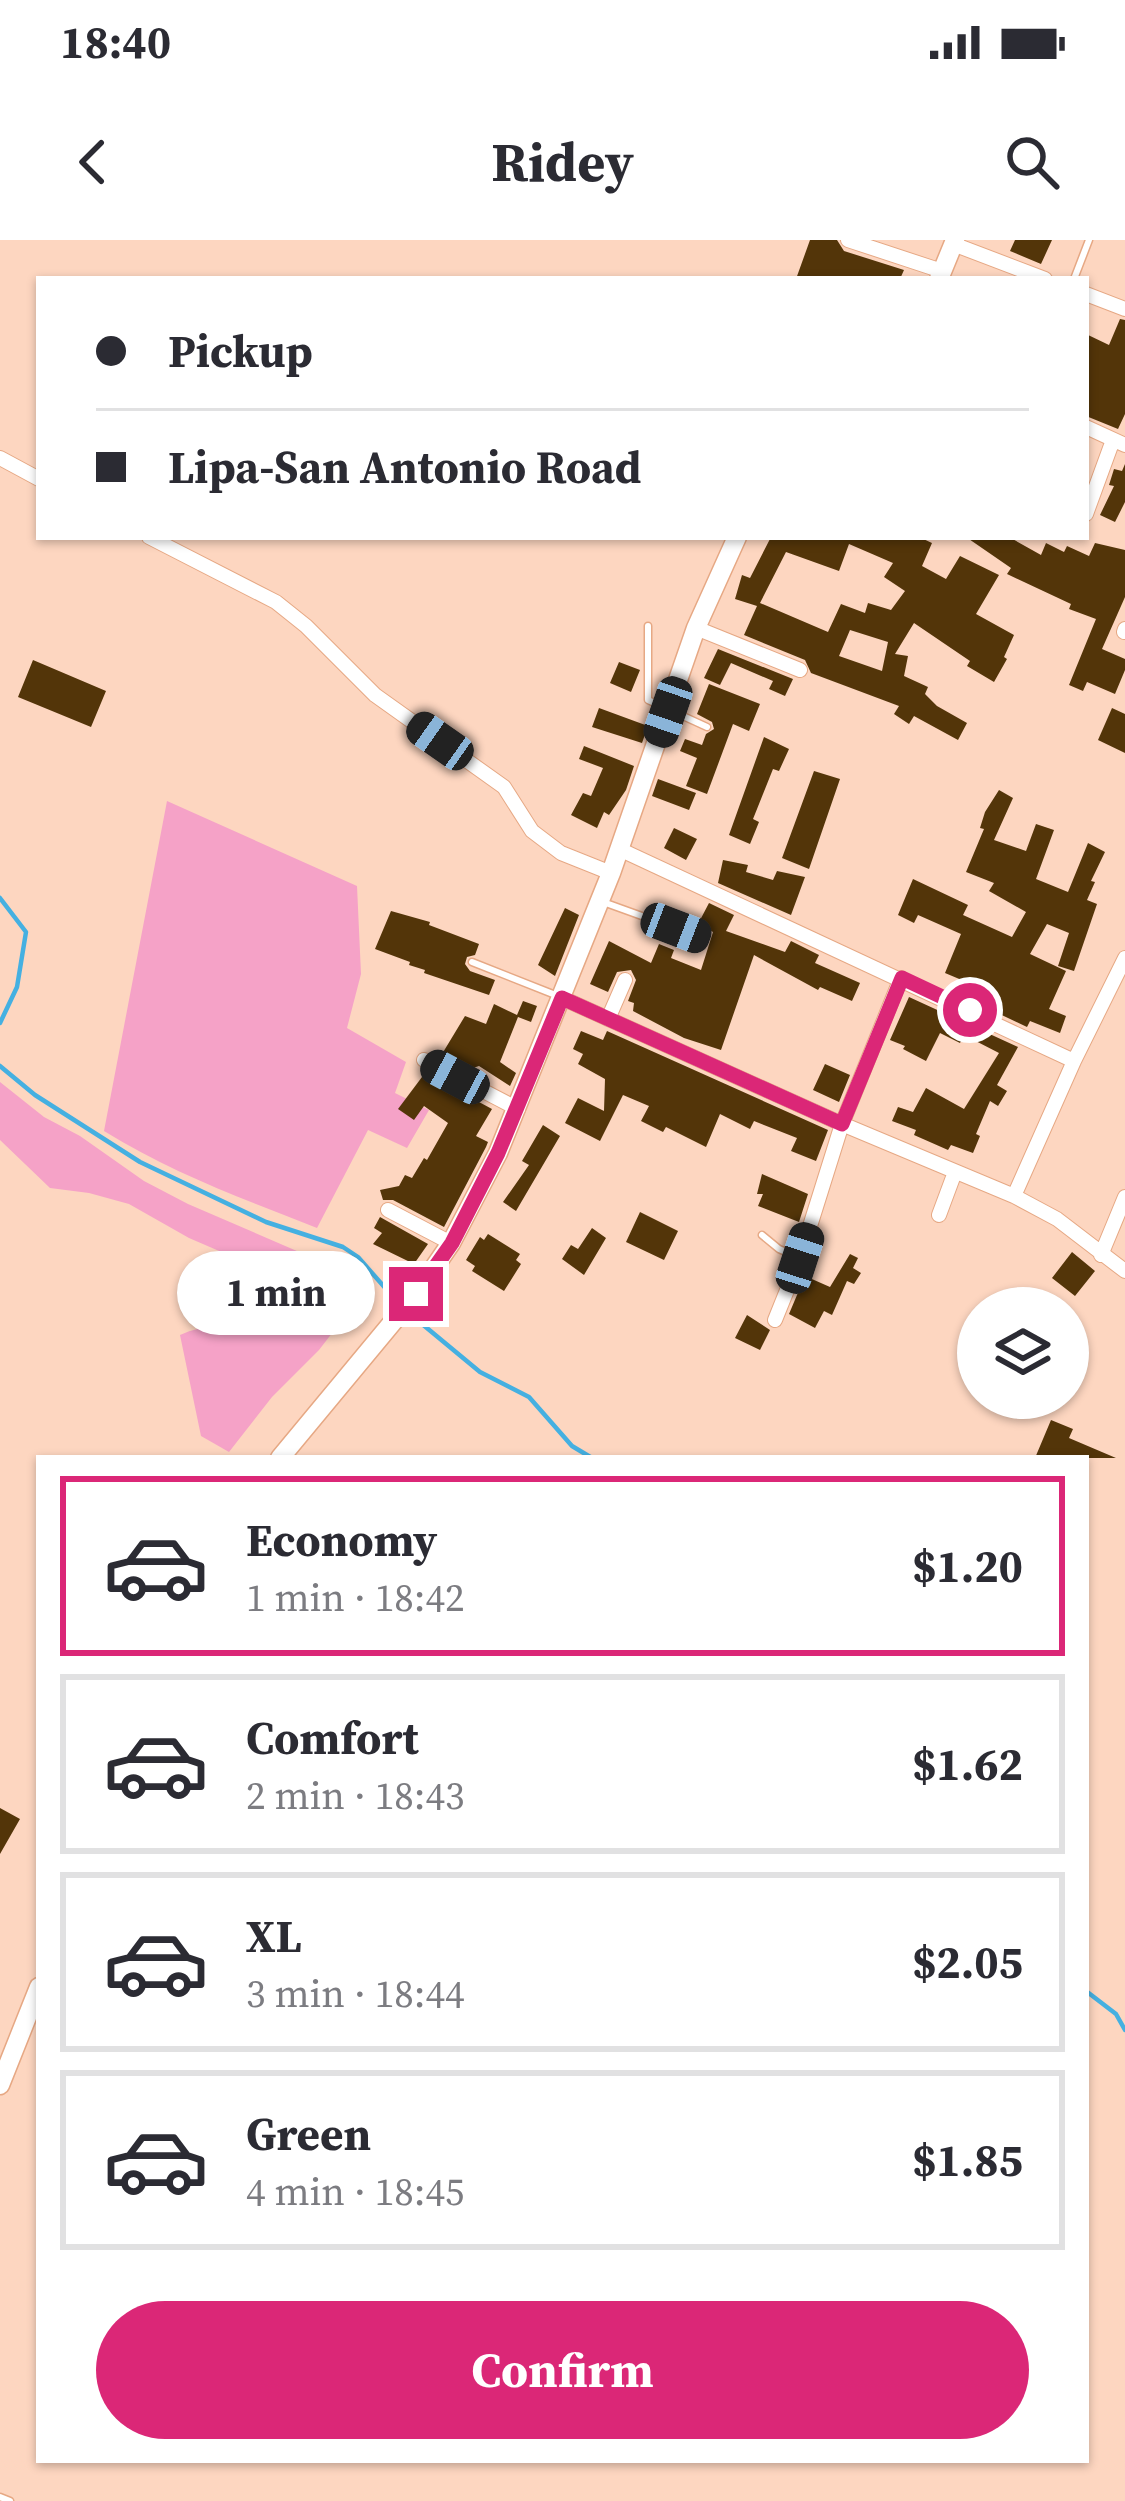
<!DOCTYPE html>
<meta charset="utf-8">
<style>
:root{--surface:#fff;--page:#f7f7f7;--text:#2b2b33;--muted:#7c7c81;--line:#e1e1e2;--accent:#db2777}
body{margin:0;font-family:"Source Serif 4",serif;background:var(--page);color:var(--text);height:100vh;display:flex;flex-direction:column;font-size:45px;white-space:nowrap}
*{box-sizing:border-box;margin:0}
p{font-size:39px;color:var(--muted)}
.icon{flex:none;width:66px;height:66px;fill:none;stroke:currentColor;stroke-width:2;stroke-linecap:round;stroke-linejoin:round}
.map{position:relative;flex:1;overflow:hidden}
.drawer{position:absolute;left:36px;top:1215px;width:1053px;height:1008px;display:flex;flex-direction:column;background:var(--surface);border-radius:0px;box-shadow:0 3px 9px #0004}
.drawer>*{flex:none}
.guide{position:absolute;left:36px;top:36px;width:1053px;height:264px;border-radius:0px;box-shadow:0 3px 9px #0004;display:grid;align-content:center;height:264px;padding:0 60px;background:var(--surface)}
.controls{position:absolute;left:957px;top:1047px;display:grid;gap:24px}
.controls a{display:grid;place-items:center;width:132px;height:132px;border-radius:50%;background:var(--surface);box-shadow:0 3px 9px #0004;font-size:60px}
.end{position:absolute;width:54px;height:54px;margin:-27px;border:15px solid #db2777;background:#fff;box-shadow:0 0 0 6px #fff}
.from{border-radius:50%}
.bubble{position:absolute;height:84px;border-radius:42px;background:var(--surface);box-shadow:0 3px 9px #0004;font-size:39px;font-weight:700;line-height:84px;text-align:center}
.car{position:absolute;width:36px;height:72px;margin:-36px -18px;border-radius:15px;box-shadow:0 0 9px 3px #0007;background:linear-gradient(#222 24%,#8ab4d8 0 40%,#222 0 76%,#8ab4d8 0 86%,#222 0)}
.guide b{display:flex;align-items:center;gap:42px;height:114px;font-size:45px}
.guide b+b{border-top:3px solid var(--line)}
.guide i{width:30px;height:30px;background:var(--text)}
ul{padding:21px 0 0;list-style:none}
li{display:flex;align-items:center;gap:36px;height:180px;margin:0 24px 18px;padding:0 36px;border:6px solid var(--line);border-radius:0px}
li div{flex:1}
li b{display:block;font-size:45px}
li em{font-style:normal;font-weight:700}
li.selected{border-color:var(--accent)}
li>.icon{width:108px;height:108px;stroke-width:1.5}
.button{display:flex;gap:24px;margin-top:auto;padding:24px 60px}
.button a{flex:1;height:138px;border-radius:72px;background:var(--accent);color:#fff;font-size:48px;font-weight:700;line-height:138px;text-align:center}
.status{display:flex;justify-content:space-between;align-items:center;height:84px;padding:0 60px;background:var(--surface);direction:ltr}
.status svg{height:33px;fill:currentColor}
header{display:flex;justify-content:space-between;align-items:center;height:156px;padding:0 60px;background:var(--surface);font-size:54px;font-weight:700}
.map>svg:first-child{display:block}
</style>
<div class="status"><b>18:40</b><svg viewBox="0 0 49 12"><path d="M0 12V9h3v3zM5 12V6h3v6zM10 12V3h3v9zM15 12V0h3v12zM26 1h20v11H26zM47 4h2v5h-2z"/></svg></div>
<header><svg class="icon" aria-label="back" viewBox="0 0 24 24"><path d="M15 5l-7 7 7 7"/></svg>Ridey<svg class="icon" aria-label="search" viewBox="0 0 24 24"><circle cx="10" cy="10" r="6"/><path d="M15 15l6 6"/></svg></header>
<div class="map">
<svg width="1125" height="2261" viewBox="0 0 1125 2261">
<rect width="100%" height="100%" fill="#fdd6c0"/>
<path fill="#f5a2c7" d="M 167,561 L 357,646 L 361,734 L 347,788 L 406,822 L 395,853 L 429,870 L 407,908 L 368,890 L 317,988 C 243,959 172,933 104,891 Z
M 0,842 L 44,877 L 80,896 L 144,941 L 188,964 L 327,1024 L 344,1055 L 336,1088 L 319,1110 L 272,1157 L 229,1212 L 201,1196 L 180,1095 C 213,1080 249,1087 284,1082 L 282,1053 L 247,1023 L 189,998 L 129,964 L 89,953 L 50,948 L 0,900 Z"/>
<g fill="none" stroke-linecap="round" stroke-linejoin="round">
<path stroke="#45b0e1" stroke-width="4.5" d="M 0,658 L 26,692 L 17,747 L 0,783
M 0,826 L 35,855 L 140,922 L 266,982 L 343,1007 L 358,1017 L 401,1066
M 410,1074 L 480,1132 L 529,1157 L 572,1206 L 592,1218
M 1086,1751 L 1116,1774 L 1125,1790"/>
</g>
<path fill="#533509" fill-rule="evenodd" d="M 810,0 L 837,0 L 844,11 L 904,30 L 900,39 L 796,39 Z
M 1015,0 L 1052,0 L 1041,24 L 1010,11 Z
M 1120,79 L 1125,80 L 1125,174 L 1118,189 L 1086,176 L 1086,94 L 1109,105 Z
M 1125,224 L 1125,262 L 1115,282 L 1100,275 L 1114,246 L 1109,245 L 1114,229 L 1122,231 Z
M 771,297 L 919,297 L 932,303 L 922,326 L 946,339 L 960,316 L 999,335 L 976,374 L 1014,395 L 1004,417 L 1007,419 L 994,442 L 967,426 L 970,421 L 914,383 L 895,414 L 908,416 L 904,436 L 928,447 L 925,454 L 937,466 L 967,483 L 958,500 L 914,476 L 909,484 L 894,474 L 899,466 L 811,433 L 805,420 L 744,395 L 757,366 L 735,359 L 742,335 L 750,338 ZM 849,304 L 893,323 L 884,337 L 905,351 L 891,370 L 868,363 L 865,373 L 841,364 L 828,392 L 760,363 L 786,312 L 839,331 ZM 850,390 L 888,402 L 882,431 L 839,416 Z
M 966,297 L 1009,297 L 1041,315 L 1046,303 L 1064,312 L 1067,306 L 1089,316 L 1095,303 L 1125,310 L 1125,357 L 1102,409 L 1125,419 L 1125,430 L 1115,454 L 1087,442 L 1083,451 L 1069,445 L 1096,379 L 1069,369 L 1071,364 L 1007,334 L 1011,328 Z
M 718,409 L 793,439 L 785,456 L 769,449 L 773,441 L 731,423 L 720,445 L 704,438 Z
M 33,420 L 106,451 L 91,487 L 18,457 Z
M 619,422 L 640,430 L 631,452 L 610,443 Z
M 709,444 L 760,464 L 749,491 L 733,484 L 707,554 L 686,546 L 697,518 L 680,511 L 685,499 L 702,505 L 706,494 L 714,489 L 712,482 L 697,474 Z
M 599,468 L 648,486 L 642,503 L 592,487 Z
M 1112,468 L 1125,474 L 1125,513 L 1098,500 Z
M 764,497 L 789,509 L 779,531 L 773,529 L 753,579 L 759,582 L 750,604 L 729,595 Z
M 584,506 L 634,526 L 626,550 L 609,575 L 604,572 L 597,588 L 571,575 L 583,553 L 591,556 L 603,528 L 579,519 Z
M 814,531 L 840,539 L 809,629 L 782,618 Z
M 658,539 L 696,553 L 689,570 L 652,556 Z
M 999,550 L 1013,558 L 994,600 L 1026,611 L 1036,584 L 1054,590 L 1036,639 L 1068,652 L 1088,603 L 1105,612 L 1091,641 L 1095,642 L 1087,660 L 1097,664 L 1074,731 L 1058,726 L 1069,693 L 1047,684 L 1030,714 L 1066,731 L 1049,769 L 1066,776 L 1060,793 L 1030,781 L 1027,787 L 989,769 L 995,754 L 945,733 L 961,694 L 918,675 L 914,683 L 898,675 L 913,639 L 968,665 L 963,675 L 1012,697 L 1026,672 L 989,651 L 994,643 L 966,632 L 984,589 L 980,588 L 985,572 Z
M 674,588 L 697,599 L 686,620 L 664,608 Z
M 723,620 L 748,625 L 746,632 L 773,640 L 777,631 L 805,637 L 791,675 L 718,643 Z
M 709,663 L 734,675 L 726,691 L 785,712 L 791,701 L 819,715 L 815,723 L 860,743 L 852,761 L 820,747 L 818,750 L 754,715 L 721,810 L 684,798 L 633,771 L 634,763 L 628,761 L 636,740 L 631,730 L 617,732 L 608,752 L 590,744 L 609,701 L 651,723 L 659,704 L 674,710 L 671,718 L 701,730 L 713,692 L 698,684 Z
M 565,668 L 579,675 L 555,736 L 538,725 Z
M 391,671 L 430,682 L 429,685 L 479,704 L 475,715 L 467,717 L 465,724 L 470,731 L 495,740 L 489,755 L 424,733 L 425,730 L 409,725 L 410,722 L 375,709 Z
M 909,757 L 1018,807 L 997,845 L 1007,851 L 998,866 L 990,861 L 976,894 L 980,896 L 973,913 L 951,905 L 948,910 L 914,895 L 916,890 L 892,881 L 898,867 L 913,872 L 926,848 L 964,869 L 999,813 L 964,795 L 960,803 L 940,793 L 926,821 L 903,809 L 905,806 L 890,800 Z
M 523,761 L 537,766 L 531,782 L 518,777 L 500,822 L 516,833 L 510,846 L 479,826 L 473,828 L 442,814 L 465,776 L 486,784 L 494,764 L 517,775 Z
M 581,791 L 603,800 L 607,791 L 828,890 L 816,921 L 791,911 L 797,898 L 754,881 L 750,889 L 720,874 L 706,907 L 666,887 L 663,892 L 641,881 L 649,866 L 623,855 L 600,901 L 565,883 L 578,858 L 604,871 L 605,839 L 578,824 L 583,814 L 573,809 Z
M 825,824 L 850,835 L 839,862 L 813,850 Z
M 425,833 L 492,869 L 476,896 L 488,902 L 486,907 L 444,987 L 393,960 L 383,960 L 380,950 L 399,946 L 405,935 L 412,938 L 424,918 L 427,920 L 448,883 L 424,866 L 414,880 L 398,869 Z
M 543,885 L 560,896 L 516,971 L 503,962 L 529,925 L 522,921 Z
M 762,934 L 808,954 L 799,982 L 758,966 L 763,954 L 757,954 Z
M 640,972 L 678,991 L 664,1020 L 626,1002 Z
M 380,977 L 428,1004 L 414,1024 L 373,1004 L 382,993 L 374,988 Z
M 592,988 L 606,998 L 584,1035 L 562,1019 L 571,1005 L 578,1009 Z
M 488,994 L 520,1014 L 516,1020 L 521,1024 L 504,1051 L 472,1031 L 475,1026 L 466,1020 L 480,997 L 484,1000 Z
M 1072,1012 L 1095,1031 L 1075,1056 L 1052,1038 Z
M 850,1014 L 858,1018 L 853,1028 L 861,1033 L 854,1044 L 847,1041 L 832,1075 L 824,1071 L 815,1088 L 789,1074 L 805,1036 L 830,1047 Z
M 747,1075 L 770,1090 L 760,1110 L 735,1098 Z
M 1051,1180 L 1073,1189 L 1069,1198 L 1116,1218 L 1035,1218 Z
M 0,1568 L 20,1579 L 0,1614 Z"/>
<g fill="none" stroke-linecap="round" stroke-linejoin="round">
<defs>
<path id="service" d="M 1074,39 L 1089,0
M 648,386 L 648,460 L 707,487
M 603,662 L 700,697
M 472,722 L 558,756
M 762,995 L 779,1009 L 800,1018
M 0,2257 L 10,2261"/>
<path id="minor" d="M 848,0 L 942,31
M 953,4 L 1045,39
M 1086,54 L 1125,69
M 1086,187 L 1125,205
M 0,218 L 39,239
M 1086,274 L 1113,200
M 149,297 L 276,362 L 306,386 L 375,455 L 504,547 L 532,591 L 561,613 L 611,633
M 696,388 L 800,430
M 1124,392 L 1125,389
M 619,609 L 1074,821 L 1125,718
M 562,758 L 842,884 L 1014,956 L 1057,979 L 1125,1031
M 608,779 L 625,740
M 424,820 L 518,869
M 1014,956 L 1074,821
M 388,970 L 451,1003
M 939,975 L 955,932
M 1101,1015 L 1125,957
M 775,1080 L 800,1018 L 842,884 L 901,738"/>
<path id="secondary" d="M 939,39 L 955,0
M 280,1218 L 416,1054 L 451,1003 L 498,913 L 611,633 L 696,388 L 737,297
M 0,1845 L 39,1747"/>
</defs>
<use href="#service" stroke="#e6a884" stroke-width="9"/>
<use href="#minor" stroke="#e6a884" stroke-width="16"/>
<use href="#secondary" stroke="#e6a884" stroke-width="21"/>
<use href="#service" stroke="#fff" stroke-width="6"/>
<use href="#minor" stroke="#fff" stroke-width="14"/>
<use href="#secondary" stroke="#fff" stroke-width="18"/>
</g>
<g fill="none" stroke-linecap="round" stroke-linejoin="round">
<path stroke="#db2777" stroke-width="15" d="M 416,1054 L 452,1003 L 498,913 L 562,758 L 842,884 L 902,738 L 970,770"/>
</g>
</svg>
<div class="controls">
<a><svg class="icon" aria-label="layers" viewBox="0 0 24 24"><path d="M12 4l9 5-9 5-9-5zM3 14l9 5 9-5"/></svg></a>
</div>
<i class="end from" style="left:970px;top:770px"></i>
<i class="end" style="left:416px;top:1054px"></i>
<div class="bubble" style="left:177px;top:1011px;width:198px">1 min</div>
<i class="car" style="left:668px;top:472px;rotate:199deg"></i>
<i class="car" style="left:440px;top:501px;rotate:305deg"></i>
<i class="car" style="left:676px;top:688px;rotate:111deg"></i>
<i class="car" style="left:455px;top:837px;rotate:298deg"></i>
<i class="car" style="left:800px;top:1018px;rotate:18deg"></i>
<div class="guide">
<b><i class="from"></i>Pickup</b>
<b><i></i>Lipa-San Antonio Road</b>
</div>
<section class="drawer">
<ul>
<li class="selected"><svg class="icon" aria-label="car" viewBox="0 0 24 24"><path d="M5 17H2v-5l4-1 3-4h7l3 4 3 1v5h-3M9 17h6M6 11h13"/><circle cx="7" cy="17" r="2"/><circle cx="17" cy="17" r="2"/></svg><div><b>Economy</b><p>1 min · 18:42</p></div><em>$1.20</em></li>
<li><svg class="icon" aria-label="car" viewBox="0 0 24 24"><path d="M5 17H2v-5l4-1 3-4h7l3 4 3 1v5h-3M9 17h6M6 11h13"/><circle cx="7" cy="17" r="2"/><circle cx="17" cy="17" r="2"/></svg><div><b>Comfort</b><p>2 min · 18:43</p></div><em>$1.62</em></li>
<li><svg class="icon" aria-label="car" viewBox="0 0 24 24"><path d="M5 17H2v-5l4-1 3-4h7l3 4 3 1v5h-3M9 17h6M6 11h13"/><circle cx="7" cy="17" r="2"/><circle cx="17" cy="17" r="2"/></svg><div><b>XL</b><p>3 min · 18:44</p></div><em>$2.05</em></li>
<li><svg class="icon" aria-label="car" viewBox="0 0 24 24"><path d="M5 17H2v-5l4-1 3-4h7l3 4 3 1v5h-3M9 17h6M6 11h13"/><circle cx="7" cy="17" r="2"/><circle cx="17" cy="17" r="2"/></svg><div><b>Green</b><p>4 min · 18:45</p></div><em>$1.85</em></li>
</ul>
<div class="button"><a>Confirm</a></div>
</section>
</div>
